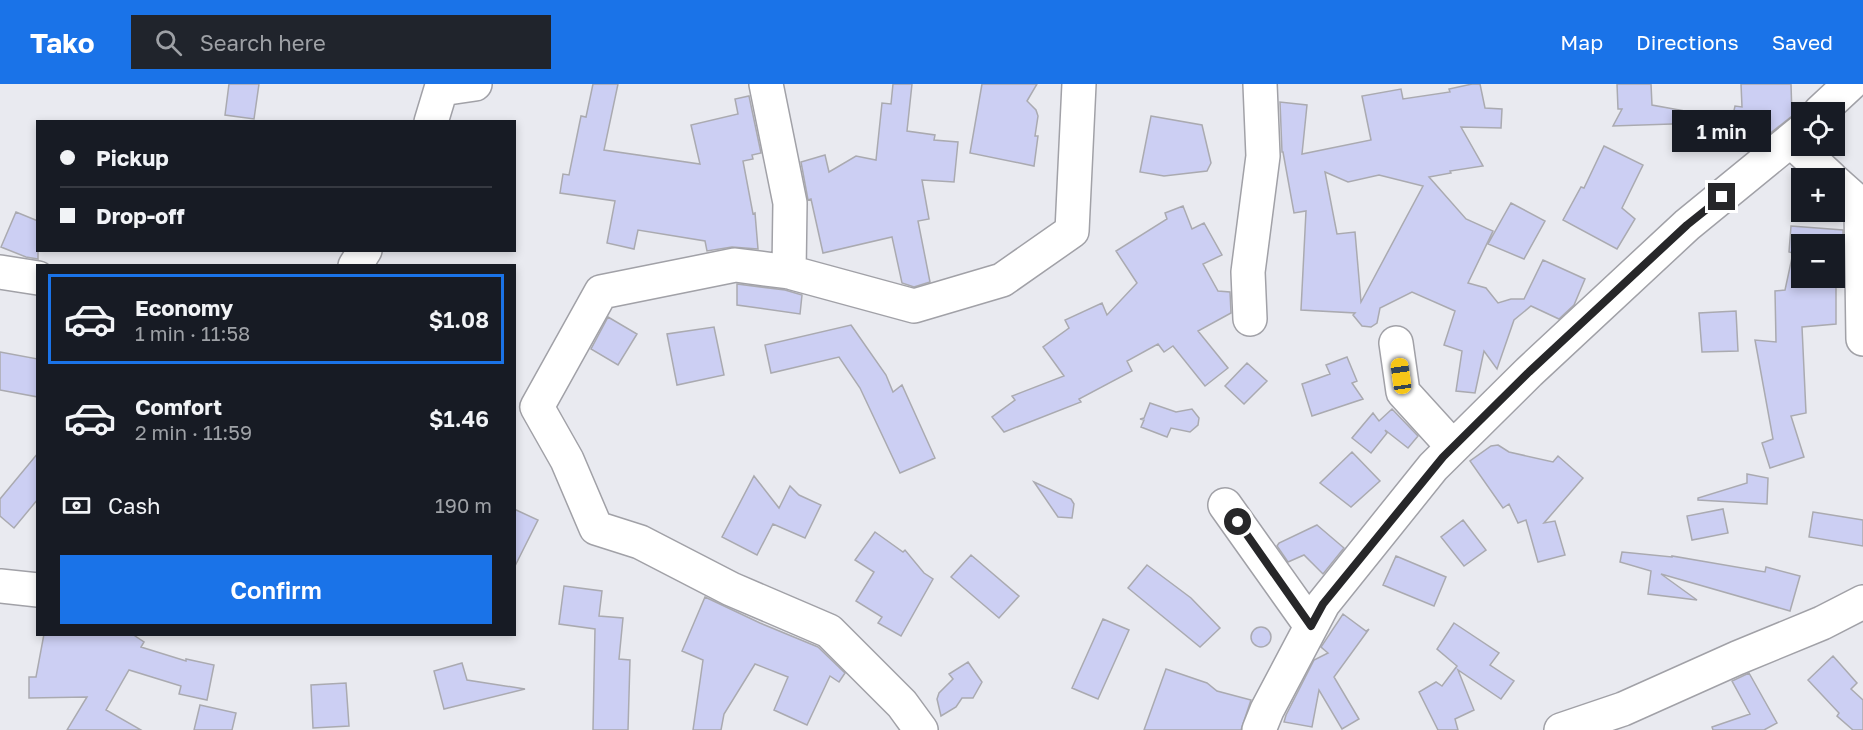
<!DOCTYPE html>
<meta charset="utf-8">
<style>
:root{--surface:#171b24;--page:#20242c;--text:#f1f3f6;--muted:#9ea1a6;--line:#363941;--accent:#1a73e8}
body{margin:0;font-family:"Golos Text",sans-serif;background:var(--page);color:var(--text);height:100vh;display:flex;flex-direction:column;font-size:22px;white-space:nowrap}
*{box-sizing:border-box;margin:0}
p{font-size:20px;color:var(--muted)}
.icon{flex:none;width:33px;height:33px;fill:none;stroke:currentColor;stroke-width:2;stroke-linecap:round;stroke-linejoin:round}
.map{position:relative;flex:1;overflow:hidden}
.drawer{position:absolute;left:36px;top:180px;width:480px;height:372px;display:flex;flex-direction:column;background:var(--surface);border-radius:0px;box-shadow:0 3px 9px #0003}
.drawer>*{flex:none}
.top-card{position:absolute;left:36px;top:36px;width:480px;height:132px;border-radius:0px;box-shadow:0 3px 9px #0003;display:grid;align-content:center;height:132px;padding:0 24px;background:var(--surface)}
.tools{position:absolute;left:1791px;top:18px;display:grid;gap:12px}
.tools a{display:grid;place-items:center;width:54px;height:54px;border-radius:0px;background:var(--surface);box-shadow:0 3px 9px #0003;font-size:30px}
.end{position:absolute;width:27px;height:27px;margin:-14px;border:8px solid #272729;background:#fff;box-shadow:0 0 0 3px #fff}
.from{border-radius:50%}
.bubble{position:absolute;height:42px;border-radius:0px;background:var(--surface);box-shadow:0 3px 9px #0003;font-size:20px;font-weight:600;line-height:42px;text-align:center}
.car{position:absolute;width:18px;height:36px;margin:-18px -9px;border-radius:8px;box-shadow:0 0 4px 2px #0007;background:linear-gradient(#f5c518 24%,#345 0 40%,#f5c518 0 76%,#345 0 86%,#f5c518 0)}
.top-card b{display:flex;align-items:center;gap:21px;height:57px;font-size:22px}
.top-card b+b{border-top:2px solid var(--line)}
.top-card i{width:15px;height:15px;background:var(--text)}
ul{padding:10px 0 0;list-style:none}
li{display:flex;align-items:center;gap:18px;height:90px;margin:0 12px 9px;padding:0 12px;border:3px solid transparent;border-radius:0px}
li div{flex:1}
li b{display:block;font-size:22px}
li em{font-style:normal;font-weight:600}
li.active{border-color:var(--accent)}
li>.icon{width:54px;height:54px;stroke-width:1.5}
.pay{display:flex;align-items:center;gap:15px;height:66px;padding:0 24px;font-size:22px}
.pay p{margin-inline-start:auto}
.action{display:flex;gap:12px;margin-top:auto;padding:12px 24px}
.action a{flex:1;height:69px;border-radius:0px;background:var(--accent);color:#fff;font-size:24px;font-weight:600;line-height:69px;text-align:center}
header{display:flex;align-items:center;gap:36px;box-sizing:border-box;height:84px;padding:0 30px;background:var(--accent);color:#fff}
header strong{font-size:28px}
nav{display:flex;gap:33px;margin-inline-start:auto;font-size:21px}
.search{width:420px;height:54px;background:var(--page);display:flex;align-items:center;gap:15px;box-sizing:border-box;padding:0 21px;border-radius:0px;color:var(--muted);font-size:22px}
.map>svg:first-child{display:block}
</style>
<header>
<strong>Tako</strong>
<div class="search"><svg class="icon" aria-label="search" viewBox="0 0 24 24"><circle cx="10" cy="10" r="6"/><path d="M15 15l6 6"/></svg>Search here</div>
<nav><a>Map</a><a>Directions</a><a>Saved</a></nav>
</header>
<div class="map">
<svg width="1863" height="646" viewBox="0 0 1863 646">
<rect width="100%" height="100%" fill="#e9eaf0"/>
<path fill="#cccff3" stroke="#aaaab0" stroke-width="1.5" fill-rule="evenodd" d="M 229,0 L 259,0 L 254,35 L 225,31 Z
M 593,0 L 618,0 L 604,66 L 700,80 L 691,41 L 738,30 L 735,15 L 749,12 L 761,69 L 752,71 L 753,75 L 743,77 L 753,130 L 755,129 L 758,165 L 732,163 L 707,167 L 705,157 L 638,146 L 634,165 L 607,159 L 615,117 L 560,109 L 563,90 L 569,91 L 581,32 L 586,33 Z
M 893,0 L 912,0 L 907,47 L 935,51 L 934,56 L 958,58 L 954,98 L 922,96 L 929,135 L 918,137 L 930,198 L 914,203 L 902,199 L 892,153 L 823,169 L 811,115 L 808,116 L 801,78 L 825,71 L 829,88 L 856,72 L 876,76 L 882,19 L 891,20 Z
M 982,0 L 1037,0 L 1027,17 L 1036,26 L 1038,32 L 1035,52 L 1038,52 L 1034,82 L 970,69 Z
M 1472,0 L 1480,0 L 1485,24 L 1502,25 L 1501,44 L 1461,43 L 1483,82 L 1450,87 L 1451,89 L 1429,93 L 1466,135 L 1493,147 L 1468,199 L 1486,204 L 1498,219 L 1511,215 L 1524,215 L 1543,176 L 1585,195 L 1574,221 L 1559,235 L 1531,222 L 1514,236 L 1497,285 L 1484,267 L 1475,309 L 1456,307 L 1462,267 L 1444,261 L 1455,227 L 1412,208 L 1380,224 L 1377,239 L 1371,243 L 1362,242 L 1353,231 L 1355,229 L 1301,226 L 1306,127 L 1294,129 L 1283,68 L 1282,68 L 1280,18 L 1307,21 L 1302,70 L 1371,56 L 1362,12 L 1401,5 L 1403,15 L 1450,8 L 1449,5 ZM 1325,88 L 1348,98 L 1379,91 L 1423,102 L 1361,218 L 1355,148 L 1337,150 Z
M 1617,0 L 1651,0 L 1652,21 L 1702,30 L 1701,39 L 1613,42 L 1622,25 L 1618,25 Z
M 1741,0 L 1791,0 L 1792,32 L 1753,63 L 1727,56 L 1735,22 L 1742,23 Z
M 1151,32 L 1202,41 L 1211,79 L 1207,87 L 1164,92 L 1140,88 Z
M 1604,62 L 1643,81 L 1622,124 L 1635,135 L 1617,165 L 1563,136 L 1581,103 L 1584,104 Z
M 1511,119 L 1545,137 L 1524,175 L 1488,160 Z
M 1183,122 L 1192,145 L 1204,139 L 1222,171 L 1203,180 L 1218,207 L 1230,208 L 1231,229 L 1198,247 L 1228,284 L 1205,302 L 1173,262 L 1164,268 L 1158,260 L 1127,277 L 1132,287 L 1079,315 L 1081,318 L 1004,348 L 992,333 L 1015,316 L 1012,312 L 1064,292 L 1043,263 L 1069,244 L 1065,236 L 1102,219 L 1107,231 L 1137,199 L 1116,167 L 1167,135 L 1165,129 Z
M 16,128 L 38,137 L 38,175 L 26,173 L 1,163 Z
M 1791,142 L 1843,146 L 1843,171 L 1836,171 L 1836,240 L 1802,243 L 1806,329 L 1791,332 L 1804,373 L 1770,384 L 1762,359 L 1773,355 L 1755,256 L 1776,258 L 1775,207 L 1785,206 L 1793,169 L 1789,168 ZM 1802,160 L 1834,160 L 1834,194 L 1802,194 Z
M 737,200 L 785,206 L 802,211 L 800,230 L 737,221 Z
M 1736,227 L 1738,267 L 1702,268 L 1699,229 Z
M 608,233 L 637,250 L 618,281 L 591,265 Z
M 851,241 L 886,291 L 893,308 L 902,301 L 935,374 L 900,389 L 860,304 L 839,273 L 771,289 L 765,261 Z
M 714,243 L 724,291 L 677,301 L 667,250 Z
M 0,268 L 38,275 L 38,313 L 0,306 Z
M 1347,273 L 1357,297 L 1352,299 L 1363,315 L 1312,332 L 1302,300 L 1330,290 L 1326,281 Z
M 1247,279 L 1267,297 L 1244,320 L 1225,302 Z
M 1150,319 L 1176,328 L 1192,325 L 1199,334 L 1198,341 L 1190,348 L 1171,344 L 1167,353 L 1141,343 L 1144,336 L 1140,335 L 1144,334 Z
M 1392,325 L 1418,352 L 1408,364 L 1385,346 L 1387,349 L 1371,369 L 1352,354 L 1373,329 L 1379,337 Z
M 1498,361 L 1509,368 L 1553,378 L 1558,372 L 1583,394 L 1544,439 L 1555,437 L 1565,471 L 1538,478 L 1526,436 L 1518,439 L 1509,420 L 1503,424 L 1470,377 L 1491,362 Z
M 1352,368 L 1380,397 L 1351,423 L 1320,399 Z
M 38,369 L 38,415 L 14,444 L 0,432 L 0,415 Z
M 1747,390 L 1768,394 L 1767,420 L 1698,416 L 1698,414 L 1747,399 Z
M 754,392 L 779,424 L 790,402 L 799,411 L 821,421 L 805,454 L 773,440 L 757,471 L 722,453 Z
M 1034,398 L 1071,415 L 1074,420 L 1072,434 L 1058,433 Z
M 514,425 L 538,436 L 514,484 Z
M 1723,425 L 1728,449 L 1692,456 L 1687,432 Z
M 1813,428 L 1863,436 L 1863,462 L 1809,453 Z
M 1463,436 L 1486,466 L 1464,482 L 1441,453 Z
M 1317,441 L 1344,464 L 1323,490 L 1304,471 L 1288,478 L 1277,462 L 1279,459 Z
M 875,448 L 903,468 L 905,466 L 924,489 L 933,495 L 901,552 L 878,539 L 882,533 L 856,517 L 874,488 L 855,476 Z
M 1622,468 L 1672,473 L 1672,472 L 1765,488 L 1766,483 L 1800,492 L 1790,527 L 1661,490 L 1697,516 L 1648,510 L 1651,487 L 1620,478 Z
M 971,471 L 1019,512 L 999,534 L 951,493 Z
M 1396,472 L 1446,493 L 1434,522 L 1383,501 Z
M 1147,481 L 1191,514 L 1220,544 L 1200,563 L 1128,504 Z
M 564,502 L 602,507 L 599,532 L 623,534 L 619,575 L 630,576 L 628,646 L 593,646 L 595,545 L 559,540 Z
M 705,513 L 760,539 L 818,563 L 845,589 L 839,598 L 830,592 L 807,641 L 774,626 L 788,593 L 755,580 L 724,630 L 721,646 L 693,646 L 703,576 L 682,567 Z
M 1343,530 L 1366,547 L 1369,545 L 1334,593 L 1359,635 L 1342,645 L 1319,606 L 1312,643 L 1284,638 L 1286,631 L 1314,576 L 1328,569 L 1321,563 Z
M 1103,535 L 1129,546 L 1098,615 L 1072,604 Z
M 1454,539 L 1499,569 L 1490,581 L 1514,597 L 1501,615 L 1458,586 L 1474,626 L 1455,635 L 1458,646 L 1438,646 L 1419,608 L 1436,598 L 1442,602 L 1457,582 L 1437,565 Z
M1251 553a10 10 0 1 1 20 0a10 10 0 1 1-20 0Z
M 44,550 L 132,550 L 144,558 L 141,563 L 186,577 L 186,575 L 214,581 L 207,616 L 179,610 L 181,602 L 129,586 L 106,626 L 141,646 L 67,646 L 87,613 L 29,614 L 29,593 L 36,593 Z
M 1833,572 L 1857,599 L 1851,605 L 1863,616 L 1863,646 L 1853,646 L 1837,632 L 1839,629 L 1808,596 Z
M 968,578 L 982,598 L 973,614 L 962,614 L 956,623 L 941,632 L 937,615 L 939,609 L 953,595 L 949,590 Z
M 462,579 L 467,596 L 525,605 L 444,625 L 434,587 Z
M 1166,585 L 1207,599 L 1217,607 L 1251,616 L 1241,646 L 1144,646 Z
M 1749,589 L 1777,639 L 1764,646 L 1713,646 L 1712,643 L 1750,630 L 1732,597 Z
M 346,599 L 349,642 L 313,644 L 311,601 Z
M 200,621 L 236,629 L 232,646 L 194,646 Z"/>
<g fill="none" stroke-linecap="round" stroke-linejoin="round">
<defs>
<path id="minor" d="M 766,0 L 790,119 L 789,188
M 1820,28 L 1850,0
M 431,38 L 441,5 L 475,0
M 1791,57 L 1831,94
M 1834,97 L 1861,121 L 1863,255
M 355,182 L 365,166
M 0,188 L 38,194
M 1250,235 L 1248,188 L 1263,72 L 1260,0
M 1396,259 L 1403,308 L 1453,363
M 1225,421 L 1311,542
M 0,502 L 38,506
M 921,646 L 902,620 L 829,547 L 731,505 L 640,458 L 596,444 L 567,376 L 537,323 L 601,208 L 735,181 L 789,188 L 914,222 L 1002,196 L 1072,147 L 1079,0
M 1259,646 L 1267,626 L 1323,520 L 1433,383 L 1529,288 L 1687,141 L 1802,47
M 1561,646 L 1623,625 L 1737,574 L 1822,539 L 1863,518"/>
</defs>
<use href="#minor" stroke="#a1a1a7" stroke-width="36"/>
<use href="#minor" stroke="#fff" stroke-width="33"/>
</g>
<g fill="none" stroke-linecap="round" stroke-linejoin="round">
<path stroke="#272729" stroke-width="8" d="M 1238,438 L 1311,542 L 1323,520 L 1443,373 L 1529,288 L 1687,141 L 1722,113"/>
</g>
</svg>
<div class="tools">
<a><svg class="icon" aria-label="locate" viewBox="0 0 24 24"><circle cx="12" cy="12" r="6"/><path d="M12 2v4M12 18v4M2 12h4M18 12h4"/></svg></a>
<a>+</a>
<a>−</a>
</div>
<i class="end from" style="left:1238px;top:438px"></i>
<i class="end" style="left:1722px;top:113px"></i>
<div class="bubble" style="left:1672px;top:26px;width:99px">1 min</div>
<i class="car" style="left:1401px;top:292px;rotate:352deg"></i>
<div class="top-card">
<b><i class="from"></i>Pickup</b>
<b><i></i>Drop-off</b>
</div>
<section class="drawer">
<ul>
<li class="active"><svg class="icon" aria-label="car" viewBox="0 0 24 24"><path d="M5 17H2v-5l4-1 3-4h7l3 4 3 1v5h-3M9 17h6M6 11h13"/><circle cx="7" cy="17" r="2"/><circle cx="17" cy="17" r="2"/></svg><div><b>Economy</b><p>1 min · 11:58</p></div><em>$1.08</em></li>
<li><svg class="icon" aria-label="car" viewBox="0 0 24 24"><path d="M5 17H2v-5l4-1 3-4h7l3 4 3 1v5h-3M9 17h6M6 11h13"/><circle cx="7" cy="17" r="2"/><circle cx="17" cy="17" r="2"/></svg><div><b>Comfort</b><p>2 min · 11:59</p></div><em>$1.46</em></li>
</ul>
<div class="pay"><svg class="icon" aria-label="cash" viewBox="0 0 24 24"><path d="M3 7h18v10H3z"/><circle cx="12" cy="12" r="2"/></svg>Cash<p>190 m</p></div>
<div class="action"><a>Confirm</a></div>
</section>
</div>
